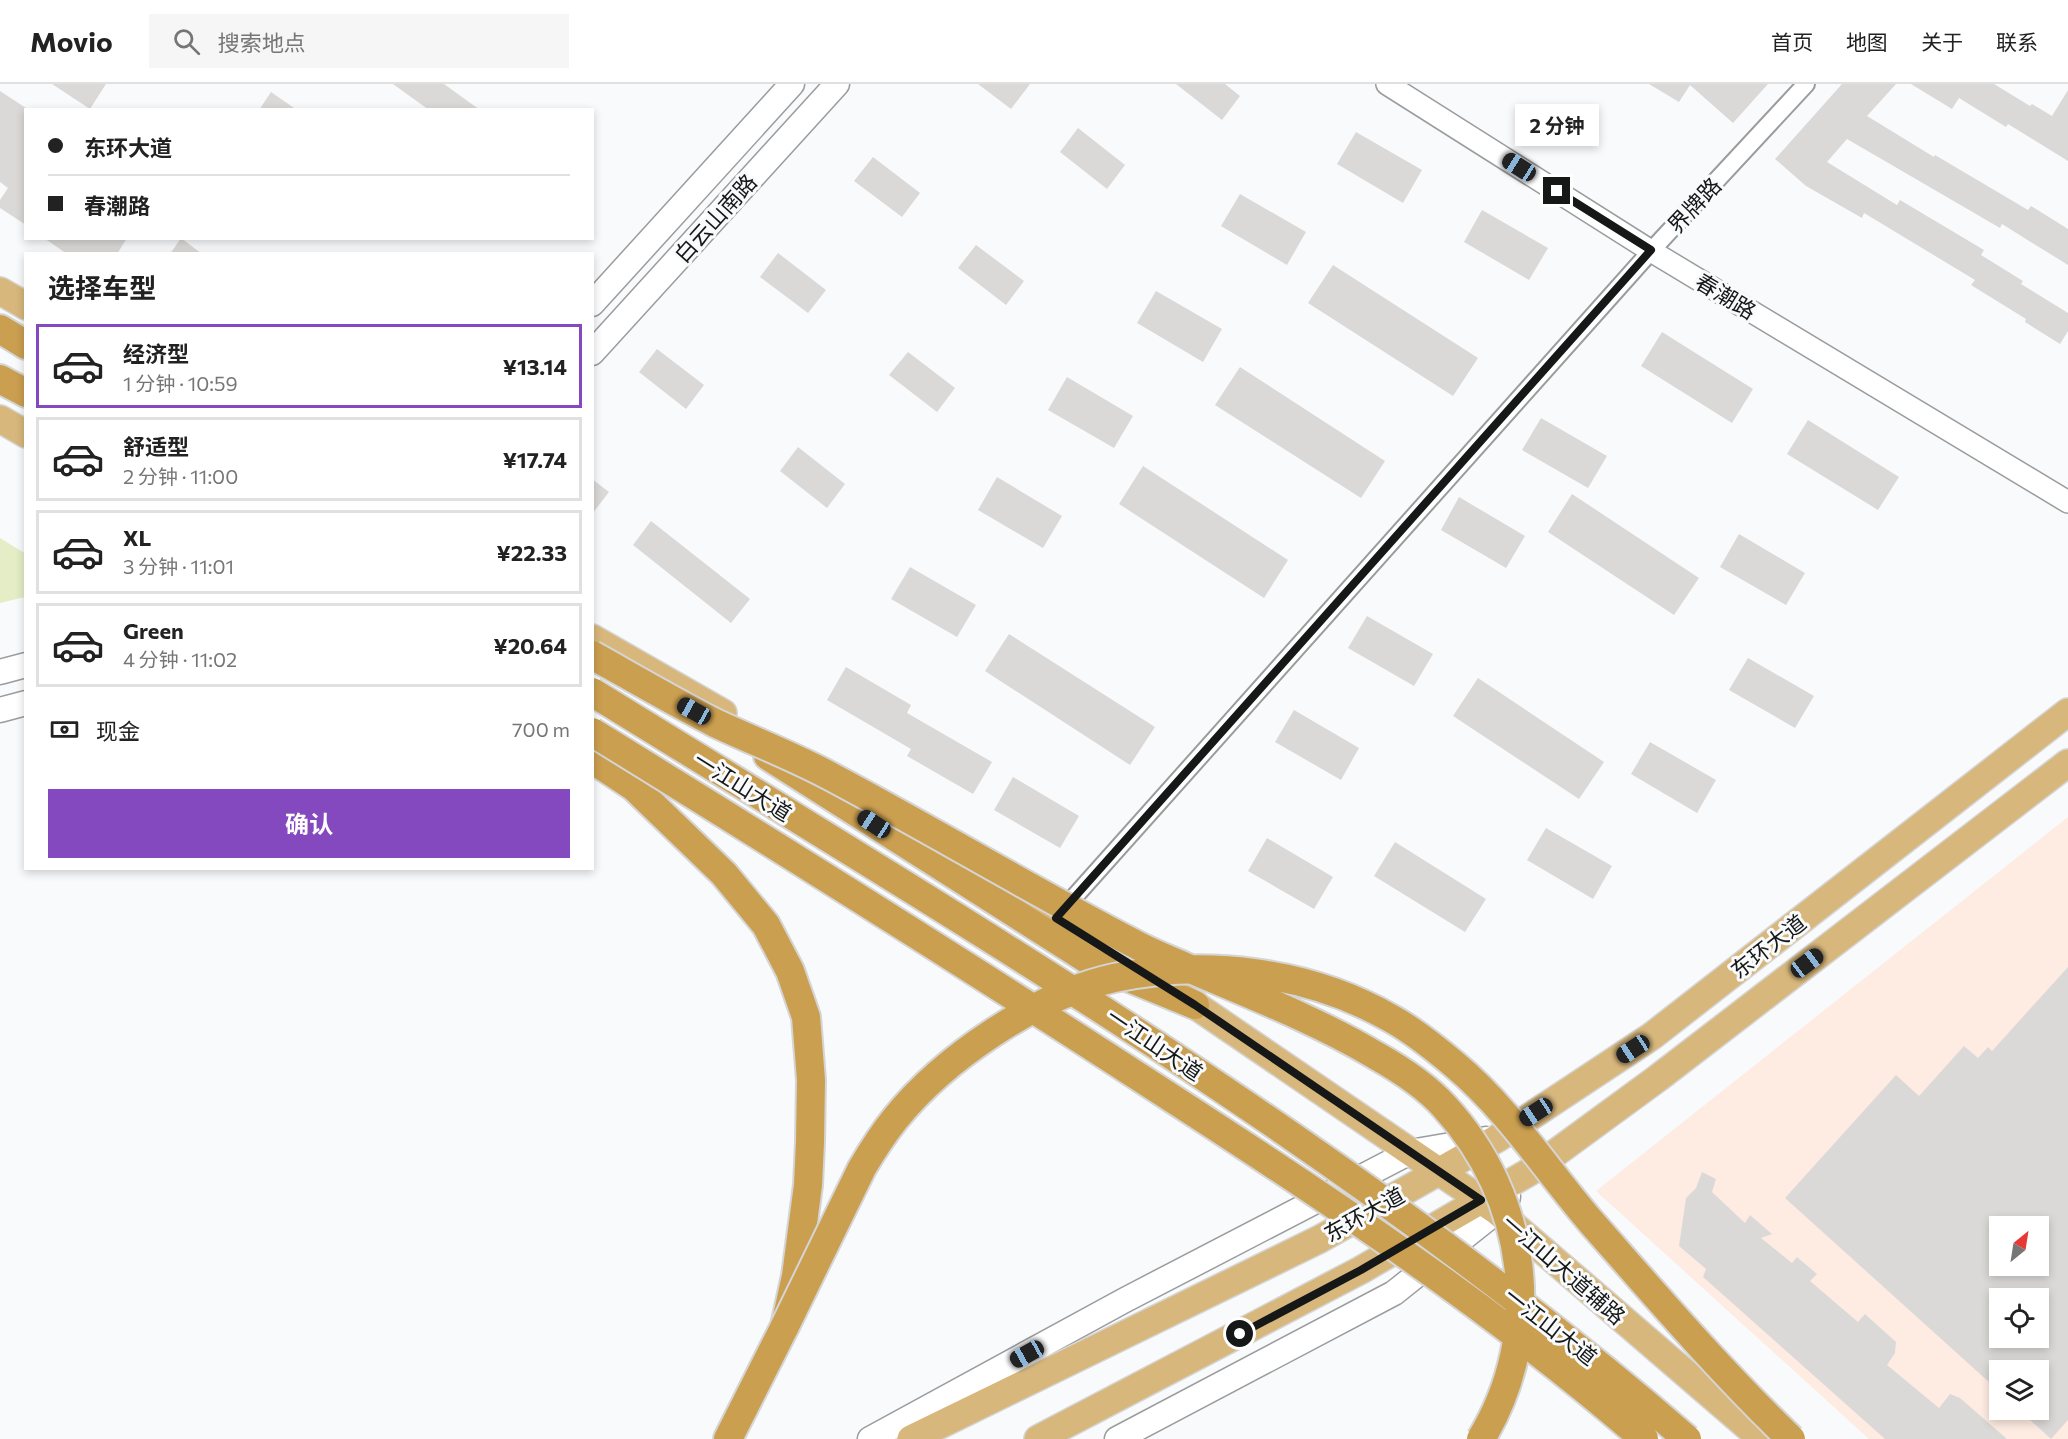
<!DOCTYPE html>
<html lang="zh">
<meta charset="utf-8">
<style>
:root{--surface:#fff;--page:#f6f6f6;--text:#222;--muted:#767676;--line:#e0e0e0;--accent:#8449bf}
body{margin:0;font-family:Commissioner,"Noto Sans SC",sans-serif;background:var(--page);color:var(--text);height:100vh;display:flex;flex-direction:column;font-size:22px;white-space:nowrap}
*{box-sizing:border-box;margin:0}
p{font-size:20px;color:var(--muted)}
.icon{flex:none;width:33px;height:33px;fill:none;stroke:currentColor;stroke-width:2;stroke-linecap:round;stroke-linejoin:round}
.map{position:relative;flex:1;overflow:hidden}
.details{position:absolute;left:24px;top:168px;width:570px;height:618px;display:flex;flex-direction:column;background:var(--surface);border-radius:0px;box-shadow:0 3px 9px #0003}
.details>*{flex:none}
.hud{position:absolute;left:24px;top:24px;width:570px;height:132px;border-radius:0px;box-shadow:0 3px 9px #0003;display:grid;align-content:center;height:132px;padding:0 24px;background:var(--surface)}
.needle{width:39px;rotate:30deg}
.fabs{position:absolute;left:1989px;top:1132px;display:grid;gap:12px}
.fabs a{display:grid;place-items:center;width:60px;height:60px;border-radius:0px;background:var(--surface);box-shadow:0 3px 9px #0003;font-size:30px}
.end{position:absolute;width:27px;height:27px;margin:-14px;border:8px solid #161717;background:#fff;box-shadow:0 0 0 3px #fff}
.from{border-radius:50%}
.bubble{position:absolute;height:42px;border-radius:0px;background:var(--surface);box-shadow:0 3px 9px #0003;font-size:20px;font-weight:700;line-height:42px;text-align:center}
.car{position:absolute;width:18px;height:36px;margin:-18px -9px;border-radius:8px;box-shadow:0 0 4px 2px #0007;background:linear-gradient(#222 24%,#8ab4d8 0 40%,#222 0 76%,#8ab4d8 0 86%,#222 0)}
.hud b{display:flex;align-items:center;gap:21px;height:57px;font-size:22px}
.hud b+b{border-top:2px solid var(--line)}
.hud i{width:15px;height:15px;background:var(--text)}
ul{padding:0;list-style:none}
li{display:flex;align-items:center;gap:18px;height:84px;margin:0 12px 9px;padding:0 12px;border:3px solid var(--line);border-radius:0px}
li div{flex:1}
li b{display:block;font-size:22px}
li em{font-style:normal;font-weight:700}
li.current{border-color:var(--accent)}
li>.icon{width:54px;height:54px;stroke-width:1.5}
h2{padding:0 24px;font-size:27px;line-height:72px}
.pay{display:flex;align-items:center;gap:15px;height:66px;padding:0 24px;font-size:22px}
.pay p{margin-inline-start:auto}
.button{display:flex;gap:12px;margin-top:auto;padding:12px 24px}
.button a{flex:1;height:69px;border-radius:0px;background:var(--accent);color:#fff;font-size:24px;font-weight:700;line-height:69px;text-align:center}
header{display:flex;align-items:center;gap:36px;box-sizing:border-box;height:84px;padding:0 30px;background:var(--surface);border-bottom:2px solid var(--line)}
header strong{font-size:28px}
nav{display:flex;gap:33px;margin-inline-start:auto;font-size:21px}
.search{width:420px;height:54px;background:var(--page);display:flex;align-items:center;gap:15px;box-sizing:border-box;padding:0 21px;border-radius:0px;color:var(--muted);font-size:22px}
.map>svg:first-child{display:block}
</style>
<header>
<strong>Movio</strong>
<div class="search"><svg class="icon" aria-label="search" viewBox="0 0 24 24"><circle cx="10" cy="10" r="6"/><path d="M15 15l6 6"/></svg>搜索地点</div>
<nav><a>首页</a><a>地图</a><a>关于</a><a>联系</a></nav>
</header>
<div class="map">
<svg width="2068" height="1355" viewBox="0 0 2068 1355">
<rect width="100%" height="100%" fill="#f8fafb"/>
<path fill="#feece2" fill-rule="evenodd" d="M 2068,733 L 2068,1355 L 1869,1355 L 1596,1107 ZM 2000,1143 L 2038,1143 L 2038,1182 L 2000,1182 ZM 2000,1215 L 2038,1215 L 2038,1254 L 2000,1254 ZM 2000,1287 L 2038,1287 L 2038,1326 L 2000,1326 Z"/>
<path fill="#e5edc6" d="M 0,454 L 26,470 L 25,513 L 0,519 Z"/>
<path fill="#dbd9d8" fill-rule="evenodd" d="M 52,0 L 106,0 L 90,25 Z
M 393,0 L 444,0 L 480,26 L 429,26 Z
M 978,0 L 1030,0 L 1011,25 Z
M 1176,0 L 1225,0 L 1240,12 L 1222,36 Z
M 1649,0 L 1768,0 L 1733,39 L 1690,1 L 1679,18 Z
M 1842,0 L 1896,0 L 1867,32 L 1934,73 L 1935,71 L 2028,126 L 2031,122 L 2068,145 L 2068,181 L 2002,140 L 2000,144 L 1847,55 L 1827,78 L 1897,121 L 1900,116 L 1984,166 L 1981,171 L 2023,197 L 2021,200 L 2068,229 L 2068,247 L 2060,260 L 2025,238 L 2026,235 L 1971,201 L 1975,196 L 1864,129 L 1862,134 L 1806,102 L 1775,75 Z
M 1911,0 L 1994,0 L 2030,22 L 2032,20 L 2052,32 L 2068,6 L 2068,77 L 2008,40 L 2006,43 L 1959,14 L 1952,25 Z
M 0,7 L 26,24 L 26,141 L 0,124 L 0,116 L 8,104 L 0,98 Z
M 271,8 L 297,26 L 259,26 Z
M 1078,44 L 1125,81 L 1107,105 L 1060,68 Z
M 1356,48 L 1422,86 L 1403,119 L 1337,80 Z
M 873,73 L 920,109 L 902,133 L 854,97 Z
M 1240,110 L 1306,148 L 1287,181 L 1221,142 Z
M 1482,126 L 1548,164 L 1529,196 L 1464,158 Z
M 44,154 L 127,154 L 117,170 L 67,170 Z
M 181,154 L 202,170 L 170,170 Z
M 976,161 L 1024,197 L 1006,221 L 958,184 Z
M 778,169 L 826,206 L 808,229 L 760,193 Z
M 1333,181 L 1478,274 L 1453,312 L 1308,219 Z
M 1156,207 L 1222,245 L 1203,278 L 1137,239 Z
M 1662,248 L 1753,305 L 1732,339 L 1641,282 Z
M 657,265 L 704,301 L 686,325 L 639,288 Z
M 908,268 L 955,304 L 937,328 L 889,291 Z
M 1240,283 L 1385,377 L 1361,414 L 1215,321 Z
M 1067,293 L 1133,332 L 1114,364 L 1048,326 Z
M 1541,334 L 1607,372 L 1588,404 L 1522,366 Z
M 1808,336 L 1899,393 L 1878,426 L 1787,370 Z
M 798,363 L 845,400 L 827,424 L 780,387 Z
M 1143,382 L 1288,476 L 1264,514 L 1119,420 Z
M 997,393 L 1062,432 L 1043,464 L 978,426 Z
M 592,395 L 609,408 L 592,430 Z
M 1572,410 L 1699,494 L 1674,531 L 1548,448 Z
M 1459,413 L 1525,452 L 1506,484 L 1441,446 Z
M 651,437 L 750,515 L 731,539 L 633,461 Z
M 1739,450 L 1805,489 L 1786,521 L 1720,483 Z
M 910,483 L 976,521 L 957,553 L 891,515 Z
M 1367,532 L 1433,570 L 1414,602 L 1348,564 Z
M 1009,550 L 1155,643 L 1130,681 L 985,587 Z
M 1748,574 L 1814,612 L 1795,644 L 1729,606 Z
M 846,583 L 911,621 L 907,629 L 992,678 L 973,710 L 907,672 L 911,665 L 827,616 Z
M 1478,594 L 1604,678 L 1579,715 L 1453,632 Z
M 1294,626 L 1359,664 L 1341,696 L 1275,658 Z
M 1650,658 L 1716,696 L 1697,729 L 1631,690 Z
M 1013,693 L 1079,732 L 1060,764 L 994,726 Z
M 1546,744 L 1612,782 L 1593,815 L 1527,776 Z
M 1267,754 L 1333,793 L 1314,825 L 1248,787 Z
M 1395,758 L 1486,815 L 1465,848 L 1374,792 Z
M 2068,883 L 2068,1336 L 2051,1355 L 2019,1326 L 2038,1326 L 2038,1287 L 2000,1287 L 2000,1308 L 1785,1114 L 1896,991 L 1919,1012 L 1964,962 L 1978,974 L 1988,963 L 1992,967 ZM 2000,1143 L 2038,1143 L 2038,1182 L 2000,1182 ZM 2000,1215 L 2038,1215 L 2038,1254 L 2000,1254 Z
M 1702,1088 L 1716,1095 L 1712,1108 L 1745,1139 L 1750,1131 L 1772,1150 L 1761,1154 L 1792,1179 L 1797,1173 L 1817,1190 L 1810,1197 L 1858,1238 L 1865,1230 L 1896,1258 L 1895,1269 L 1887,1281 L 1939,1324 L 1950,1310 L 1960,1314 L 2007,1355 L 1885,1355 L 1703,1193 L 1706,1185 L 1679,1162 L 1686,1114 L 1696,1104 Z"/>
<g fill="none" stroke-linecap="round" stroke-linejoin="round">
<defs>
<path id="minor" d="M 1060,829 L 1651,167 L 1806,0"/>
<path id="tertiary" d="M 1387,0 L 1651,167 L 2068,418"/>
<path id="secondary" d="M 592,220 L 792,0
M 592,269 L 837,0
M 0,588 L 26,581
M 0,626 L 26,619
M 870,1355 L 1125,1216 L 1410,1068 L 1486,1055
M 1117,1355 L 1394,1209 L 1497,1127 L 1508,1113"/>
<path id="primary" d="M 0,207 L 26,222
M 0,335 L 26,350
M 592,554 L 723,629
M 1021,813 L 1195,921 L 1497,1127 L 1762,1355
M 911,1355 L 1320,1155 L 1498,1054 L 1652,952 L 2068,628
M 1038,1355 L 1361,1186 L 1531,1087 L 1658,994 L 2068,679"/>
<path id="trunk" d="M 0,245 L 26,261
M 0,295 L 26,309
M 768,672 L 1093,879 L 1195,921
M 592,675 L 634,703 L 724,790 L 766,841 L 790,887 L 806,933 L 811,996 L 810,1058 L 808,1101 L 796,1192 L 785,1242 L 728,1355"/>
</defs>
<use href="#minor" stroke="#9b9c9d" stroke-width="20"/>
<use href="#tertiary" stroke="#9b9c9d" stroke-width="24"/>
<use href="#secondary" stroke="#9b9c9d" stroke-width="27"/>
<use href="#primary" stroke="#d5d5d5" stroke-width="30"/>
<use href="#trunk" stroke="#d5d5d5" stroke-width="32"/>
<use href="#minor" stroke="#fff" stroke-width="16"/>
<use href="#tertiary" stroke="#fff" stroke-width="21"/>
<use href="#secondary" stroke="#fff" stroke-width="24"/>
<use href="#primary" stroke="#d8b77c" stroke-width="27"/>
<use href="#trunk" stroke="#cb9f50" stroke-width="28"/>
<defs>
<path id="trunk-bridge" d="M 592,571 C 633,594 674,618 715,639 C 753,657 793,672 830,692 C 932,746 1031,806 1133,859 C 1151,869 1170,876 1188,884 C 1251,911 1316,936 1375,971 C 1400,985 1425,1001 1444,1022 C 1528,1113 1546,1248 1481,1355
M 592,608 C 968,841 1352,1065 1687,1355
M 592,648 C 780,764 968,882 1153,1002 C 1322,1111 1492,1223 1644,1355
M 785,1242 L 862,1084 C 872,1067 883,1050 895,1035 C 944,974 1037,911 1114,894 C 1206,875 1309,887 1392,935 C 1414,947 1436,965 1455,981 C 1509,1026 1547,1087 1592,1139 C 1657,1213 1720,1287 1791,1355"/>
</defs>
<use href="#trunk-bridge" stroke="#d5d5d5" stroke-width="32" stroke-linecap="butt"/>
<use href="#trunk-bridge" stroke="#cb9f50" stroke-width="28"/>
</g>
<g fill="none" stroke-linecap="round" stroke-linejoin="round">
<path stroke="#161717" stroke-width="8" d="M 1240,1250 L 1361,1186 L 1481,1116 L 1195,921 L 1056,834 L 1651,166 L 1557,107"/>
</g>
<g text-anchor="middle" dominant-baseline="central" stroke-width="6" stroke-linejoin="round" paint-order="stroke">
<g font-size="22" fill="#161717" stroke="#f8fafb">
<text transform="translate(1694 121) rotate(-47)">界牌路</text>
<text transform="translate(715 134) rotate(-48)">白云山南路</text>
<text transform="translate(1726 212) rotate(31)">春潮路</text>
<text transform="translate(743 702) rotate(32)">一江山大道</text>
<text transform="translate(1768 862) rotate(-38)">东环大道</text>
<text transform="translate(1155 960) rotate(34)">一江山大道</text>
<text transform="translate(1364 1130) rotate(-29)">东环大道</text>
<text transform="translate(1564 1185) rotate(41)">一江山大道辅路</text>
<text transform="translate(1551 1242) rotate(38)">一江山大道</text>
</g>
</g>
</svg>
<div class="fabs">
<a><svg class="needle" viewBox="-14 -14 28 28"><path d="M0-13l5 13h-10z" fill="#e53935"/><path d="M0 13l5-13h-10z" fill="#767676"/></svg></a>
<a><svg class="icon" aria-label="locate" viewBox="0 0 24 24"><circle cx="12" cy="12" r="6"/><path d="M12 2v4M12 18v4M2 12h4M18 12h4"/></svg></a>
<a><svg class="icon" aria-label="layers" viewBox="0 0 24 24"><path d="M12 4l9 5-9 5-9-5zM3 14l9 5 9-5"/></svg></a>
</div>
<i class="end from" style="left:1240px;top:1250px"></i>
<i class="end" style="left:1557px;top:107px"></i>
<div class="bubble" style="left:1515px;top:20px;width:84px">2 分钟</div>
<i class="car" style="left:1519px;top:83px;rotate:302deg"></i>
<i class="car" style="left:694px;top:627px;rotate:299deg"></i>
<i class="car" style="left:874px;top:740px;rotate:303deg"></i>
<i class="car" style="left:1807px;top:879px;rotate:53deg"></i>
<i class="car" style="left:1633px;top:965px;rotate:237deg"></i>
<i class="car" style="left:1536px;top:1028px;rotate:237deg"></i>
<i class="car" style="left:1027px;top:1270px;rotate:241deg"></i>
<div class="hud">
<b><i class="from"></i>东环大道</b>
<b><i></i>春潮路</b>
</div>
<section class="details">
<h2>选择车型</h2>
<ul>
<li class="current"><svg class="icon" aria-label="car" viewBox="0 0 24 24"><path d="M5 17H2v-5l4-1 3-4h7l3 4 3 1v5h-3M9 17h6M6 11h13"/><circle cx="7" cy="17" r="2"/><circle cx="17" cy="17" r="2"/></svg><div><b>经济型</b><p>1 分钟 · 10:59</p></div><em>¥13.14</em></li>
<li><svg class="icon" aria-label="car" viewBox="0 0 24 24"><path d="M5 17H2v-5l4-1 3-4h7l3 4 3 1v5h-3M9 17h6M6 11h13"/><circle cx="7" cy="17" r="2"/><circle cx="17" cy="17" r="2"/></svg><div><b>舒适型</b><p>2 分钟 · 11:00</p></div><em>¥17.74</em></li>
<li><svg class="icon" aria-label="car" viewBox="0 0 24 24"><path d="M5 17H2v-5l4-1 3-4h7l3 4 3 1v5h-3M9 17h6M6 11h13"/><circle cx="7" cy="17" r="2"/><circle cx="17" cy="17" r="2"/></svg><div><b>XL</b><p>3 分钟 · 11:01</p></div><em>¥22.33</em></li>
<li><svg class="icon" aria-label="car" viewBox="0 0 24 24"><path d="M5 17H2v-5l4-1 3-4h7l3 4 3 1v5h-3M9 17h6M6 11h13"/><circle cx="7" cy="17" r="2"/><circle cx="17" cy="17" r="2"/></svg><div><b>Green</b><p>4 分钟 · 11:02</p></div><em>¥20.64</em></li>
</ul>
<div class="pay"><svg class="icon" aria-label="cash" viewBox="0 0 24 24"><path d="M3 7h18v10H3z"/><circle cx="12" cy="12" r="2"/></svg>现金<p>700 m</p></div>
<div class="button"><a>确认</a></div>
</section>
</div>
